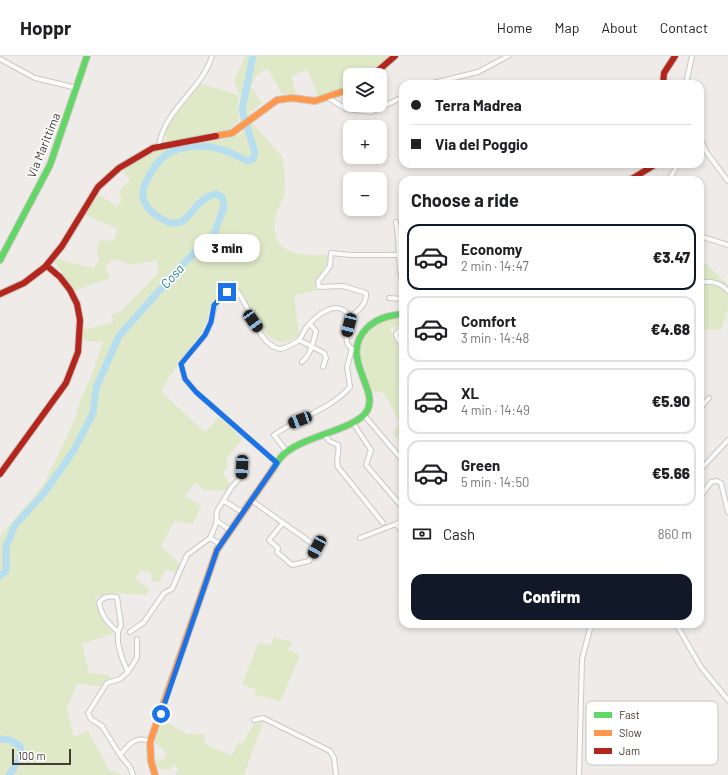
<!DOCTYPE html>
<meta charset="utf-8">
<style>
:root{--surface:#fff;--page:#f2f2f2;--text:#202124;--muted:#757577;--line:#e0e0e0;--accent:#111827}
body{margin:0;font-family:Barlow,sans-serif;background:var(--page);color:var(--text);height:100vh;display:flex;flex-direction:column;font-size:15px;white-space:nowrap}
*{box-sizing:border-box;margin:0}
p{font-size:13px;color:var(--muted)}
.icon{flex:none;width:22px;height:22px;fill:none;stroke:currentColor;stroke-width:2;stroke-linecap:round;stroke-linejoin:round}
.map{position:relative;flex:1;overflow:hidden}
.drawer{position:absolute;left:399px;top:120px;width:305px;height:452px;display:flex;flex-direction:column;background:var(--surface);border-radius:12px;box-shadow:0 2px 6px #0003}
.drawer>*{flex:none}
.banner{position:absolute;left:399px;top:24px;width:305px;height:88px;border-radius:12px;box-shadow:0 2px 6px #0003;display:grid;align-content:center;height:88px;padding:0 12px;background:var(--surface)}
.tools{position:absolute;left:343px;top:12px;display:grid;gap:8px}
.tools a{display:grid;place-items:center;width:44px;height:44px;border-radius:8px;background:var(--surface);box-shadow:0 2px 6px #0003;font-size:20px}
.scale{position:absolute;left:12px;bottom:10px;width:59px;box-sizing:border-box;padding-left:4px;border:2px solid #443c34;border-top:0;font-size:11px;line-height:14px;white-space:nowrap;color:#443c34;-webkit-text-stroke:3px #fff;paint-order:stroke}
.end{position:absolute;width:18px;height:18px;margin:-9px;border:5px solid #1a73e8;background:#fff;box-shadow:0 0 0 2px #fff}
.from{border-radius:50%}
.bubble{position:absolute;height:28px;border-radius:12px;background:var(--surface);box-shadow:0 2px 6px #0003;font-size:13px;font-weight:800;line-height:28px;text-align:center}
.car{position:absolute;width:12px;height:24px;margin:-12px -6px;border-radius:5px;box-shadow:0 0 3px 1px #0007;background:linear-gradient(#222 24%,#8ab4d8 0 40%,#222 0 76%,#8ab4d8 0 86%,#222 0)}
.banner b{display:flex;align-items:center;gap:14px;height:38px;font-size:15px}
.banner b+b{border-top:1px solid var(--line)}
.banner i{width:10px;height:10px;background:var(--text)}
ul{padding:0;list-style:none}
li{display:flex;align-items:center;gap:12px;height:66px;margin:0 8px 6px;padding:0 4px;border:2px solid var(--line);border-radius:12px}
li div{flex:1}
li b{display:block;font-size:15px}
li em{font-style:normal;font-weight:800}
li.selected{border-color:var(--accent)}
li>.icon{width:36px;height:36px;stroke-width:1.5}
h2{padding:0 12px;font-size:18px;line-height:48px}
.pay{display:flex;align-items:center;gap:10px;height:44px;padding:0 12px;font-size:15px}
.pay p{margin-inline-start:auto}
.primary-button{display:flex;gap:8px;margin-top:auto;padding:8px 12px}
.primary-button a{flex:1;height:46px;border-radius:12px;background:var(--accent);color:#fff;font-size:16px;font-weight:800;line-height:46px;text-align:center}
header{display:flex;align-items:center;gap:24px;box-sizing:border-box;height:56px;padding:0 20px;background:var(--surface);border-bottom:1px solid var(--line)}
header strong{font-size:19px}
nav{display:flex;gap:22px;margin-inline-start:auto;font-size:14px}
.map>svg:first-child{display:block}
</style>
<header>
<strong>Hoppr</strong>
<nav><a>Home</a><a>Map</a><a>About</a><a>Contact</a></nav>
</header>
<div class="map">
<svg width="728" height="719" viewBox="0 0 728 719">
<rect width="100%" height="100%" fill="#eeebe8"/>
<path fill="#dfe9c8" d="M 245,0 L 390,0 L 368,19 L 362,19 L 355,10 L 343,18 L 346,32 L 317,41 L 315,31 L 307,14 L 291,20 L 296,38 L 282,38 L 268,13 C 257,17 255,21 251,31 L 262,47 L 249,57 L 250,59 L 240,68 L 241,43 L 234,25 Z
M 201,28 L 238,39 L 239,66 L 224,76 L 167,86 L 164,75 L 180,49 Z
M 252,67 L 281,99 C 285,108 286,130 284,139 C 282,147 276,154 275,162 C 270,199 300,200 328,199 C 328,214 316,218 317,234 L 294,239 L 299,279 C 278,296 265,278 253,260 C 247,251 245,237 236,231 C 228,232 217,238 213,246 C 208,254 208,266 203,275 C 190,296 171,313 161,336 L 205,376 L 219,361 L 243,382 L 227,402 L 227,411 L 223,417 L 230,429 L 226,435 L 204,434 L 195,426 L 185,441 L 201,449 L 193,468 L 174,465 L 161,491 L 180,508 L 175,517 L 165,513 L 160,526 L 152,525 L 151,517 L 140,515 L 136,523 L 150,534 L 146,539 L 118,537 L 95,541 C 98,557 103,566 114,577 L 82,588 L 89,617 L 109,619 L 110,623 L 102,631 L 77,627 L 67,653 L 74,681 L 88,675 L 109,714 L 124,719 L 0,719 L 0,480 L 42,431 L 57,402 L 76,360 L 81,342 L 92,319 L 103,286 L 83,285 L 83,274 L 114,266 L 111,258 L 120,256 L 158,217 L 157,204 L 130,209 L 116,203 L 105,209 L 110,222 L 74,235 L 55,206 L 57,202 C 69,207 82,209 94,212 L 99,203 L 97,193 L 100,184 L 110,185 L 115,182 L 118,173 L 85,159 L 96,137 L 118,151 L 122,143 L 119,139 L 121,133 L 130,125 L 123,114 L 155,94 L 180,88 L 223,84 L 240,78 Z
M 700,207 L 707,208 L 728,229 L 728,252 L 721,274 L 700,273 Z
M 403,260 L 403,269 L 389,273 L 403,295 L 402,390 L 393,377 L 399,368 L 397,361 L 384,337 L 372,335 C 367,324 360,311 359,299 C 355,274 383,262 403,260 Z
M 274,581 L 293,586 L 288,594 L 300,599 L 280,646 L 255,638 L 255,633 L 242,628 L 259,586 L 271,590 Z
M 161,663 L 187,678 L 204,678 L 205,688 L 232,700 L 238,686 L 242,688 L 255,666 L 264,664 L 244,719 L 175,719 L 179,713 L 173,709 L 170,714 L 157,712 L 155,704 L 163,704 L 167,697 L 155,687 Z"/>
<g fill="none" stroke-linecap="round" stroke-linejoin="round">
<path stroke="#b7deee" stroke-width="7" d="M 0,520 L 6,515 L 6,491 L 15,469 L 45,436 L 74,394 L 93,357 L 96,332 L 119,280 L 182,209 L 214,178 L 224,151 L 222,141 L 216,138 C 195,142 191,166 176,167 C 170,168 163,164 159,161 C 152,157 144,150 143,140 C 141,129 157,105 166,99 C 170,96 178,93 183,92 C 206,86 227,94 247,105 L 253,103 L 255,97 L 242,54 L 253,0
M 0,683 L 10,684 L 20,690 C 23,701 15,710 9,719"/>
<defs>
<path id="street" d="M 0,3 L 35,22 L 77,32
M 429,28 L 478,16 L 508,0
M 686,28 L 692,0
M 327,41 L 346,53 L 371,56 L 403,41
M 700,82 L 707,97 L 728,125
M 159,90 C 164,53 202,34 212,0
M 669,124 L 678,108
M 396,166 C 400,187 397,209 403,229
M 700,180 L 728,189
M 700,227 C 709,224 722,227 728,235
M 389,242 L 403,243
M 350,261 C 358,255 367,248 366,237 L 343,230 L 319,231 L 318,226 L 330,210 L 331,197 L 351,199 L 399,199
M 403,271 L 396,278 L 397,282 L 403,290
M 299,284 L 324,297 L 326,302 L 323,311
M 302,306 C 311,298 313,287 316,275 L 310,268
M 700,352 L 709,342
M 364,359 L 403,405
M 353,367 L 371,394 L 366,409 L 403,452
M 324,378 L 329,385 L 338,389 C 340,397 335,404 338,411 L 383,467
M 287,396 L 274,379 C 299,361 330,354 350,331 L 347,311 L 352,293 L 354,294
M 277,407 L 196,336 L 185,323 L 181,308 C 188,298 198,289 205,279 C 218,260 207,242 235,233 C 250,247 256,288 280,293 C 286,292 296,287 300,283 C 302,279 304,275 306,272 C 316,259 338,241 350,261 C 350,272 341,285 352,293
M 700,414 L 728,384
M 700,441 L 711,426 L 717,425 L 721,427 L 728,456
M 251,444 L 317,491 L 309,505 L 292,509 L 277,496 L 278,492 L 269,484 L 283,467
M 224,445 L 242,456
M 403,464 L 396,468 L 403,477
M 217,465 L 230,474
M 210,482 L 220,488
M 360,482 L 396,468
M 676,568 L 701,611 L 728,644
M 118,576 C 108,567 102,561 99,547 C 103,540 109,540 117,541 L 121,569 L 118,576 L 118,587 L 122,602 L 128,616 L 120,623 L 107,627 L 88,657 L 91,663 L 102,670 L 120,699
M 130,576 L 144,566 L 164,537 L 172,533 L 187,499 L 210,482 L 216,468 L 217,455 L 231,432 L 240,422 L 242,411
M 128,616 L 137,602 L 137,583
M 254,664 L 263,662 L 330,695 L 334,702 L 336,719
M 133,719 L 130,711 L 120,699 C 128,689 137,678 150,686
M 579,719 L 582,603 L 590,573 L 595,568"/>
<path id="fast" d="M 0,204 L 50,109 L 87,0
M 273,413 C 276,409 278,404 282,400 C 301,380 356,374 367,355 C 380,333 338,301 367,272 C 377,262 390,259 403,258"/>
<path id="slow" d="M 216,80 L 232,77 L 277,44 L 292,42 L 315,45 L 350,33
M 155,719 L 151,705 L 150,686 L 217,494 L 273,413"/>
<path id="jam" d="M 373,19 L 395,0
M 663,28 L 664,17 L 675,0
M 630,124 L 656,108
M 0,238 L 24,227 L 45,211 L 62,190 L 98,131 L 119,112 L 153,92 L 216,80
M 0,418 L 66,327 L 78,296 L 80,264 L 77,248 L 70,234 L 60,221 L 47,210"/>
</defs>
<use href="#street" stroke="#cbc8c4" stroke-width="6"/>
<use href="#fast" stroke="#cec8bf" stroke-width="8"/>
<use href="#slow" stroke="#cec8bf" stroke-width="8"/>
<use href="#jam" stroke="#cec8bf" stroke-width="8"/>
<use href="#street" stroke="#fcfcfc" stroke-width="4"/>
<use href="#fast" stroke="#63d668" stroke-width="6"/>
<use href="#slow" stroke="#ff974d" stroke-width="6"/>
<use href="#jam" stroke="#b3261e" stroke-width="6"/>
</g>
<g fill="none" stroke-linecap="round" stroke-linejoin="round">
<path stroke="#1a73e8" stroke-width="5" d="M 161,658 L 217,494 L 277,407 L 196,336 L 185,323 L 181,308 L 205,279 L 211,266 L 214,249 L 227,236"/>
</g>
<g text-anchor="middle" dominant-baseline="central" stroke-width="3.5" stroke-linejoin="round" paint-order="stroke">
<g font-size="12" fill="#443c34" stroke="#fff">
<text transform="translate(43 89) rotate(-68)">Via Marittima</text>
</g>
<g font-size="13" font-style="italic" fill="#2b7ba0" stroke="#fff">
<text transform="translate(172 220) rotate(-48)">Cosa</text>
</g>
</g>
<rect x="586" y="645" width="132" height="64" rx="6" fill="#fff" stroke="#c7c4c2" stroke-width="1"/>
<rect x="594" y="656" width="18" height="6" fill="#63d668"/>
<rect x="594" y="674" width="18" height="6" fill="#ff974d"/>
<rect x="594" y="692" width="18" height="6" fill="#b3261e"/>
<g font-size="11" fill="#443c34">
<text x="619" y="663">Fast</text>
<text x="619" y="681">Slow</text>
<text x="619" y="699">Jam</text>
</g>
</svg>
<div class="tools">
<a><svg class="icon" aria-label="layers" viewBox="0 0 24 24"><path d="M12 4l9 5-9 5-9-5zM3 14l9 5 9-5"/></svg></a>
<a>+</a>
<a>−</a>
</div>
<div class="scale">100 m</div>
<i class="end from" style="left:161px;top:658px"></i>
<i class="end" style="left:227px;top:236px"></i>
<div class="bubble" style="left:194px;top:178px;width:66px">3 min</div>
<i class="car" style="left:253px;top:265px;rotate:145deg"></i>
<i class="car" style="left:349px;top:269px;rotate:194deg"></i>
<i class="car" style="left:300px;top:364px;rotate:249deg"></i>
<i class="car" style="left:242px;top:411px;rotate:183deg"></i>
<i class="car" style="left:317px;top:491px;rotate:209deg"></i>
<div class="banner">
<b><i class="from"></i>Terra Madrea</b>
<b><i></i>Via del Poggio</b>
</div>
<section class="drawer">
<h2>Choose a ride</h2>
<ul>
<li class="selected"><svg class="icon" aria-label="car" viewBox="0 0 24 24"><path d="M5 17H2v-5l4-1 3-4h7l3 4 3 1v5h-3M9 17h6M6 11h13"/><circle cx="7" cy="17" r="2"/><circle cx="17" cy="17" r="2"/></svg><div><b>Economy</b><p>2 min · 14:47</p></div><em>€3.47</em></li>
<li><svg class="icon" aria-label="car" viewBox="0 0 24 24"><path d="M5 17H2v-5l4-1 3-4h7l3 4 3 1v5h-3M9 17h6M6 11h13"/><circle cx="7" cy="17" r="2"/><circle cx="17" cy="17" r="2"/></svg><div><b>Comfort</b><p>3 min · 14:48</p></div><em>€4.68</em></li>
<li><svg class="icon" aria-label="car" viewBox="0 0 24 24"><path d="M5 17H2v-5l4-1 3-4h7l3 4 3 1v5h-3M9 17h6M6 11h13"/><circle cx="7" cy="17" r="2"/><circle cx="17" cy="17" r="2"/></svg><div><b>XL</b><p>4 min · 14:49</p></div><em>€5.90</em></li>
<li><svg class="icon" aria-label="car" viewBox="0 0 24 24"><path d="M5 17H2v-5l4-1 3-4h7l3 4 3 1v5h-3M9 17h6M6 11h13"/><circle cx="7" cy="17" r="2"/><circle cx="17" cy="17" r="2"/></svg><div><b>Green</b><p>5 min · 14:50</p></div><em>€5.66</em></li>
</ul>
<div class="pay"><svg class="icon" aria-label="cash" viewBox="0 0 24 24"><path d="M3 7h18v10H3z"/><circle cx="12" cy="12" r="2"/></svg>Cash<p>860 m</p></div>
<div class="primary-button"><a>Confirm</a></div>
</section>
</div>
